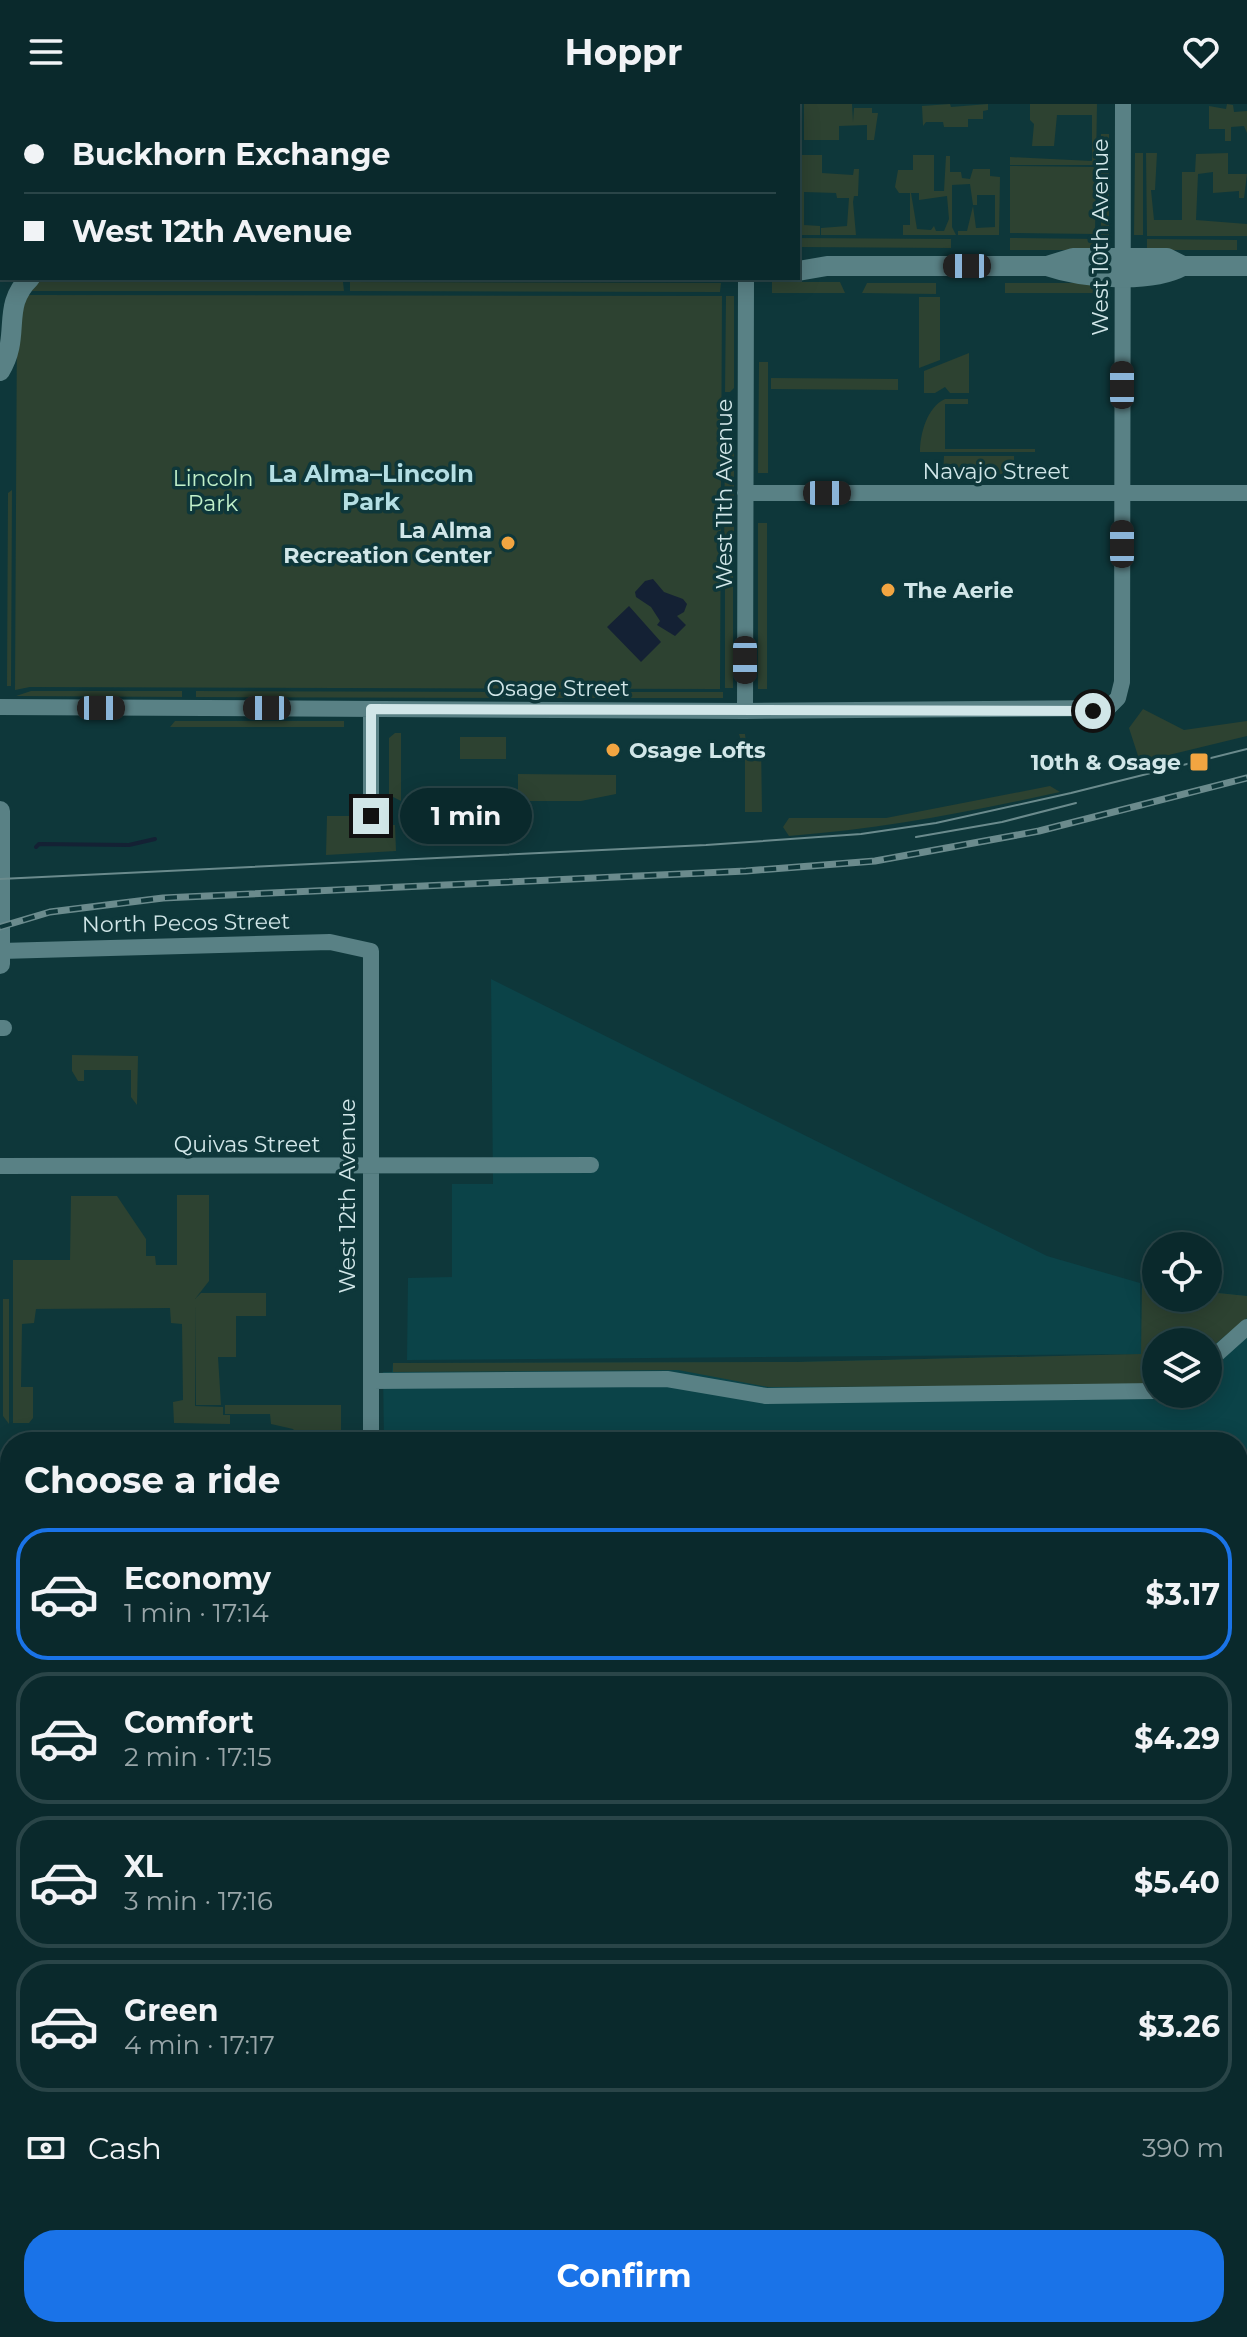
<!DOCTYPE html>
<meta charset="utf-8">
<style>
:root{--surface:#0a292c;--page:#133134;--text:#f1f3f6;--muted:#99a6a9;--line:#2a4548;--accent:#1a73e8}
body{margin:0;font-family:Montserrat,sans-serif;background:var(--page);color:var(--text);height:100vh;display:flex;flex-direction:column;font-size:30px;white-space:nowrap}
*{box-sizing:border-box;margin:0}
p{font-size:26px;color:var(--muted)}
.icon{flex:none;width:44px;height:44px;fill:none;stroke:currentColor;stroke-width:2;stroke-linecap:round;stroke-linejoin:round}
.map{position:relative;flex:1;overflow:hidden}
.panel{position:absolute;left:0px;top:1328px;width:1248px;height:906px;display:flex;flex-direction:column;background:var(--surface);border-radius:32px 32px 0 0;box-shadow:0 4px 20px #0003,0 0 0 2px var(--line)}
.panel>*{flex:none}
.top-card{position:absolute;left:0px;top:0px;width:800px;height:176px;box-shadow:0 4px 20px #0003,0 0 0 2px var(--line);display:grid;align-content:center;height:176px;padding:0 24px;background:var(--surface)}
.tools{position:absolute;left:1142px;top:1128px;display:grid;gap:16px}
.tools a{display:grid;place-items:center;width:80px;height:80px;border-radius:50%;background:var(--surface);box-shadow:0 4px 20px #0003,0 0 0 2px var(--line);font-size:40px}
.end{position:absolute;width:36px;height:36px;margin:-18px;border:10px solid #d1e6e8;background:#111;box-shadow:0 0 0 4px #111}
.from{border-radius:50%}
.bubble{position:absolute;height:56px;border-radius:28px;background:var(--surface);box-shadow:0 4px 20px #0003,0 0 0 2px var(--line);font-size:26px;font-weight:700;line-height:56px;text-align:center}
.car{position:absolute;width:24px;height:48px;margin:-24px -12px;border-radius:10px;box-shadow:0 0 6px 2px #0007;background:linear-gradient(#222 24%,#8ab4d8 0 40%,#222 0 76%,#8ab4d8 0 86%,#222 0)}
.top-card b{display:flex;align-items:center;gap:28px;height:76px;font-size:30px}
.top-card b+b{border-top:2px solid var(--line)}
.top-card i{width:20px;height:20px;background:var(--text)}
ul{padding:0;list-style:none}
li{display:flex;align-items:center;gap:24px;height:132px;margin:0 16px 12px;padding:0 8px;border:4px solid var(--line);border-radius:32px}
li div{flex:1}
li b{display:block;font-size:30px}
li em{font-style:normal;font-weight:700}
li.current{border-color:var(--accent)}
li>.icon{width:72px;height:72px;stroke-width:1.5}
h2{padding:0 24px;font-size:36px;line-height:96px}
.pay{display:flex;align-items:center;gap:20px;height:88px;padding:0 24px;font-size:30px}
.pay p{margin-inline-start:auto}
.action{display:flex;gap:16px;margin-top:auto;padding:16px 24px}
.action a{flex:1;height:92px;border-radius:32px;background:var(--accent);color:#fff;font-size:32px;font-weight:700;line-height:92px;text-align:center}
header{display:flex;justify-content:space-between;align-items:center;height:104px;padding:0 24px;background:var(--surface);font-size:36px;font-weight:700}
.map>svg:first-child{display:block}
</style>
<header><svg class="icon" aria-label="menu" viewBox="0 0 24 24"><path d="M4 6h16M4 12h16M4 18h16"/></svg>Hoppr<svg class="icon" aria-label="heart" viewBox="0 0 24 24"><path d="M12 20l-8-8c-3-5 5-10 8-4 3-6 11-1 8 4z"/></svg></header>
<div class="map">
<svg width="1247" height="2233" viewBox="0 0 1247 2233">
<rect width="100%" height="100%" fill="#0e373a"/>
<path fill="#0b4348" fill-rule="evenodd" d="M 491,875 L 1047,1152 L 1140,1179 L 1141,1244 L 1142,1180 L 1156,1181 L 1156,1194 L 1208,1194 L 1208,1188 L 1247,1192 L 1247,1621 L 1238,1621 L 1238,1338 L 384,1338 L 383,1268 L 392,1268 L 393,1259 L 796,1258 L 1142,1250 L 407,1256 L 408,1174 L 452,1173 L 452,1080 L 493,1080 ZM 1156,1238 L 1208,1238 L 1208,1290 L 1156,1290 Z"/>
<path fill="#2d4231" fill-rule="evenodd" d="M 804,0 L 852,0 L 853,18 L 854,4 L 872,4 L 872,9 L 878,9 L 874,36 L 867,36 L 867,21 L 839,22 L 839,36 L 804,36 Z
M 950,0 L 951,3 L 988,0 L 988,6 L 983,7 L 983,15 L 968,15 L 968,23 L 944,23 L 943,18 L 926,18 L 923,22 L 922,2 Z
M 1030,0 L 1097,0 L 1096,61 L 1010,61 L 1010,53 L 1092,57 L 1092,11 L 1057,11 L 1054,42 L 1032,42 L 1034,20 L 1030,16 Z
M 1227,0 L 1233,1 L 1234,8 L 1247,7 L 1247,29 L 1244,22 L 1231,23 L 1231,37 L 1225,37 L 1225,25 L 1209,25 L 1209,2 L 1226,5 Z
M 1101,30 L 1109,30 L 1109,131 L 1101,131 Z
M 1135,49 L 1143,49 L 1143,131 L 1134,131 Z
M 1146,49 L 1157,49 L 1155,86 L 1151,86 L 1154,116 L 1182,116 L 1182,68 L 1195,68 L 1196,50 L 1228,49 L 1228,70 L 1247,70 L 1244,94 L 1239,94 L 1239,87 L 1213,89 L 1213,68 L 1198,70 L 1196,116 L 1247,120 L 1247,132 L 1147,132 Z
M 798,51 L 822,51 L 822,69 L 853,71 L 854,65 L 859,65 L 858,92 L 854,92 L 853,98 L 856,131 L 821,131 L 821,124 L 847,122 L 849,94 L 837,94 L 836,89 L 804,88 L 804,121 L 820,122 L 820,131 L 798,131 Z
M 913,51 L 934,51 L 934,87 L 944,87 L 946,52 L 950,52 L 950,68 L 961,68 L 962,74 L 970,75 L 973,65 L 990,65 L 990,72 L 1000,73 L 999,131 L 958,131 L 958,127 L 967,127 L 973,102 L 976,124 L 995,123 L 995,91 L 977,91 L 977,101 L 973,101 L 970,80 L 952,81 L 952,123 L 956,131 L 903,131 L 903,121 L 910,121 L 910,89 L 899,89 L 895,83 L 898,66 L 913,66 ZM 911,89 L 919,89 L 919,96 L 947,92 L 949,115 L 944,127 L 936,127 L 934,122 L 931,126 L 917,125 Z
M 1010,62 L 1096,63 L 1095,130 L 1010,129 Z
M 798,134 L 951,135 L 951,144 L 798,143 Z
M 1010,134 L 1097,135 L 1097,146 L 1010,146 Z
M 1147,135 L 1237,136 L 1237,146 L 1147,146 Z
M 40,177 L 343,178 L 344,187 L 29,187 L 30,182 Z
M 350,178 L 720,179 L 721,179 L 720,188 L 350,187 Z
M 772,178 L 840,178 L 845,189 L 772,189 Z
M 867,179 L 936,179 L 936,190 L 862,189 Z
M 1005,179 L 1097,179 L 1094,189 L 1005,189 Z
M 24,191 L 722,192 L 720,585 L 30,583 L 15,586 L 17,215 Z
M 726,192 L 734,192 L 734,284 L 730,288 L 725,288 Z
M 919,193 L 940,193 L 940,256 L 919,264 Z
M 969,249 L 969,289 L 950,289 L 945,283 L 935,289 L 924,289 L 924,267 Z
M 759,258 L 768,258 L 768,369 L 758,369 Z
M 771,274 L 898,275 L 898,286 L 771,285 Z
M 945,295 L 968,295 L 968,300 L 945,300 L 945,345 L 1035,345 L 1035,348 L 920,348 C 920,330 927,303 945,295 Z
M 725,332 L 734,335 L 734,454 L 724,457 Z
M 944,352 L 1014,352 L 1014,366 L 1030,366 L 1026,370 L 943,370 Z
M 12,386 L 11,582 L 7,582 L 8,389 Z
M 758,419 L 767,419 L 767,585 L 758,585 Z
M 725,468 L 733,471 L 733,584 L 725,584 Z
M 31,587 L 182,587 L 182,593 L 16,592 Z
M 196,587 L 526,588 L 522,594 L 196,593 Z
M 534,588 L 723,588 L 723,594 L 538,594 Z
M 1143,605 L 1184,626 L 1247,617 L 1247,632 L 1140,658 L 1129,624 Z
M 175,617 L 344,617 L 344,623 L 170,623 Z
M 395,629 L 401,629 L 401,697 L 389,691 L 389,634 Z
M 739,630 L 745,630 L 746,639 L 761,639 L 762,708 L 745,708 L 745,649 Z
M 460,633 L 506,633 L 506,655 L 460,655 Z
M 518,670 L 616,671 L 616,690 L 581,697 L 518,697 Z
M 1050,682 L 1060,688 C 970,708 882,725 789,732 L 783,723 L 789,714 L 886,714 Z
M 327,712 L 381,712 L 382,721 L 395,721 L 396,747 L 326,751 Z
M 72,951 L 138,952 L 137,1001 L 131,993 L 131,966 L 84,966 L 84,977 L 78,977 L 72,967 Z
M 177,1091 L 209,1091 L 209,1177 L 195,1195 L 201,1189 L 266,1189 L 266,1212 L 236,1212 L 236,1253 L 218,1253 L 221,1301 L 196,1301 L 195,1200 L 195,1302 L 223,1303 L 223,1311 L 230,1311 L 230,1320 L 174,1319 L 173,1298 L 183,1296 L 182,1220 L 171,1219 L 170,1204 L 36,1205 L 34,1219 L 22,1220 L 21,1283 L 33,1283 L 33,1314 L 29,1319 L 13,1319 L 13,1156 L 70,1156 L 71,1092 L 117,1092 L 146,1135 L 146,1152 L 155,1152 L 156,1161 L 177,1161 Z
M 1142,1180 L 1156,1181 L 1156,1194 L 1208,1194 L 1208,1188 L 1247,1192 L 1247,1214 L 1208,1246 L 1208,1238 L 1156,1238 L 1156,1279 L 1134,1282 L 768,1283 L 678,1266 L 393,1268 L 393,1259 L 796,1258 L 1141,1250 Z
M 3,1195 L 9,1195 L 9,1320 L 3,1312 Z
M 225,1301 L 341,1301 L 341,1338 L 303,1338 L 293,1325 L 271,1320 L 270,1310 L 225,1310 Z
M 9,1340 L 8,1512 L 5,1512 L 4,1347 Z"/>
<path fill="#142134" d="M 653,475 L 664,488 L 683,495 L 687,500 L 684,508 L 677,512 L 686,521 L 675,532 L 657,521 L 660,517 L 651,503 L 636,493 L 635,488 L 645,477 Z
M 629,502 L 661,538 L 641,558 L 607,523 Z"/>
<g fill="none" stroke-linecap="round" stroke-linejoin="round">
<path stroke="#142134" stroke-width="4" d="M 36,743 L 39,740 L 129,741 L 155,735"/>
<path stroke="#598185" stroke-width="16" d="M 746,0 L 746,2
M 371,2 L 371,0
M 745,389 L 1247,389
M 0,603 L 745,607 L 1108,604 L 1118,594 L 1122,578 L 1123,0
M 745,607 L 746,174
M 371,712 L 371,605
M 1,847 L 330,838 L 371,847 L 371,1338
M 0,924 L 4,924
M 0,1062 L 591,1061
M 1208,1258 L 1247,1223
M 371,1277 L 667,1275 L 766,1292 L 1156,1287
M 0,1536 L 10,1536
M 1238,1706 L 1247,1706
M 1238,1989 L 1247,1988
M 700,2233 L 700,2224"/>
<path stroke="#598185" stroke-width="20" d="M 0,160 L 2,160
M 1047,162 C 1082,174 1150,180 1183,162
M 798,167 L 827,162 L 1047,162 L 1073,154 L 1167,154 L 1183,162 L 1247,162
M 0,267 C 22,231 0,203 30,174
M 0,707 L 0,860
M 0,1895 L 10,1895
M 385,2224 L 388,2233"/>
<path stroke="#188fbd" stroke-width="28" d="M 0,2164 L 10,2166
M 0,2205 L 10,2208
M 77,2224 L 111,2233
M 205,2224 L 228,2233"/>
<path stroke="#6b8b8d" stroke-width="2" d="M 916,733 L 1002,718 L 1076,699
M 0,775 L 706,741 L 861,730 L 936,719 L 1071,689 L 1247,645"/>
<defs>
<path id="rail" d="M 0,823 L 50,808 L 163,794 L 746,767 L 875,757 L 1039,727 L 1247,674
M 1238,1659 L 1247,1658
M 0,1667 L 10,1667
M 1238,1671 L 1247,1671
M 0,1682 L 10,1682"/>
</defs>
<use href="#rail" stroke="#6b8b8d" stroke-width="7"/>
<use href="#rail" stroke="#0e373a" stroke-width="4" stroke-dasharray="12" stroke-linecap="butt"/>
</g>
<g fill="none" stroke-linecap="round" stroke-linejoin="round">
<path stroke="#d1e6e8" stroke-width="10" d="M 371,712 L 371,605 L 1093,607"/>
</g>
<g fill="#f2a541" stroke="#0e373a" stroke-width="3">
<circle cx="508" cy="439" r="8"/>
<circle cx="888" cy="486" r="8"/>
<circle cx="613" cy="646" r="8"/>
<rect x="1189" y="648" width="20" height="20" rx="4"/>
</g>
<g text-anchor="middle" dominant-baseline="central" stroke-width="7" stroke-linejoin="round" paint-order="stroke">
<g font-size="22" fill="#d1e6e8" stroke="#0e373a">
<text transform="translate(1100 133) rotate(-90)">West 10th Avenue</text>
<text x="996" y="367">Navajo Street</text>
<text transform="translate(724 390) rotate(-90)">West 11th Avenue</text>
<text x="558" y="584">Osage Street</text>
<text transform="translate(186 819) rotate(-1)">North Pecos Street</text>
<text x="247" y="1040">Quivas Street</text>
<text transform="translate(347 1092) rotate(-90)">West 12th Avenue</text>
</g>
<g font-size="22" fill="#c1f0ca" stroke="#0e373a">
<text x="213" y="374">Lincoln<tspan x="213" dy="25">Park</tspan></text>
</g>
<g font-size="22" font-weight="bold" fill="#d1e6e8" stroke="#0e373a" text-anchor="end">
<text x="492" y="426">La Alma<tspan x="492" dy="25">Recreation Center</tspan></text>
<text x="904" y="486" text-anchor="start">The Aerie</text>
<text x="629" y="646" text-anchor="start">Osage Lofts</text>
<text x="1181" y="658">10th &amp; Osage</text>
</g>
<g font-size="24" font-weight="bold" fill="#b4dee3" stroke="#0e373a">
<text x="371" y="369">La Alma–Lincoln<tspan x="371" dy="28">Park</tspan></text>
</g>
</g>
</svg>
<div class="tools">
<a><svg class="icon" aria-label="locate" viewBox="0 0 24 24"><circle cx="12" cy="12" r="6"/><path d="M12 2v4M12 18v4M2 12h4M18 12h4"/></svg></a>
<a><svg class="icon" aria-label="layers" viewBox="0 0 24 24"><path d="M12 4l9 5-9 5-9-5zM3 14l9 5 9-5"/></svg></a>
</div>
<i class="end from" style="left:1093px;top:607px"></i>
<i class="end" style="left:371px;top:712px"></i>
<div class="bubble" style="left:400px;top:684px;width:132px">1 min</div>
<i class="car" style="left:967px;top:162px;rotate:270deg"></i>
<i class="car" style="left:1122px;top:281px;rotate:0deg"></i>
<i class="car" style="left:827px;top:389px;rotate:90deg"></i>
<i class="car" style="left:1122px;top:440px;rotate:0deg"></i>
<i class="car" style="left:745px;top:556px;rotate:180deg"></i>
<i class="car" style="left:101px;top:604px;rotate:90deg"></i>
<i class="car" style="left:267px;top:604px;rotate:270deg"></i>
<div class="top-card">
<b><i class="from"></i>Buckhorn Exchange</b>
<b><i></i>West 12th Avenue</b>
</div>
<section class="panel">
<h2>Choose a ride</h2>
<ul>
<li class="current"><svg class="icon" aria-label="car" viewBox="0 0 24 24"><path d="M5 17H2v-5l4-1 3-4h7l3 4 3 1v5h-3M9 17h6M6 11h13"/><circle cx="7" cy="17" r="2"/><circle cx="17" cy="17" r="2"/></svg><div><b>Economy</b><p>1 min · 17:14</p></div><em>$3.17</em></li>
<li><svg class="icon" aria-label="car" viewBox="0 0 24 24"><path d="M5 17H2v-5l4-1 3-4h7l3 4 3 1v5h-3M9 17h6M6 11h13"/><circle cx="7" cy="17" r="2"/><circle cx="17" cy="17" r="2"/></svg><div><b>Comfort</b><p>2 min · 17:15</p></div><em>$4.29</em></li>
<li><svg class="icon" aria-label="car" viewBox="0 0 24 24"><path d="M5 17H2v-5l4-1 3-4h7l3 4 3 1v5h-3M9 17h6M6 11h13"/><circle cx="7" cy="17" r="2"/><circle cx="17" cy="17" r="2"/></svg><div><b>XL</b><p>3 min · 17:16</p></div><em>$5.40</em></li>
<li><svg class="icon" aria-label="car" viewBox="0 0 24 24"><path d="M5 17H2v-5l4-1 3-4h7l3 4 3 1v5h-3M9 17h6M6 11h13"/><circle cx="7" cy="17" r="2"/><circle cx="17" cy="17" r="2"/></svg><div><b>Green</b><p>4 min · 17:17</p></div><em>$3.26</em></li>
</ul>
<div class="pay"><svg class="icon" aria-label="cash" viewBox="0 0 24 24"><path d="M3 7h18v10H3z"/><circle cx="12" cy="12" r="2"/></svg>Cash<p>390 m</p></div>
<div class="action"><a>Confirm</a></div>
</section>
</div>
